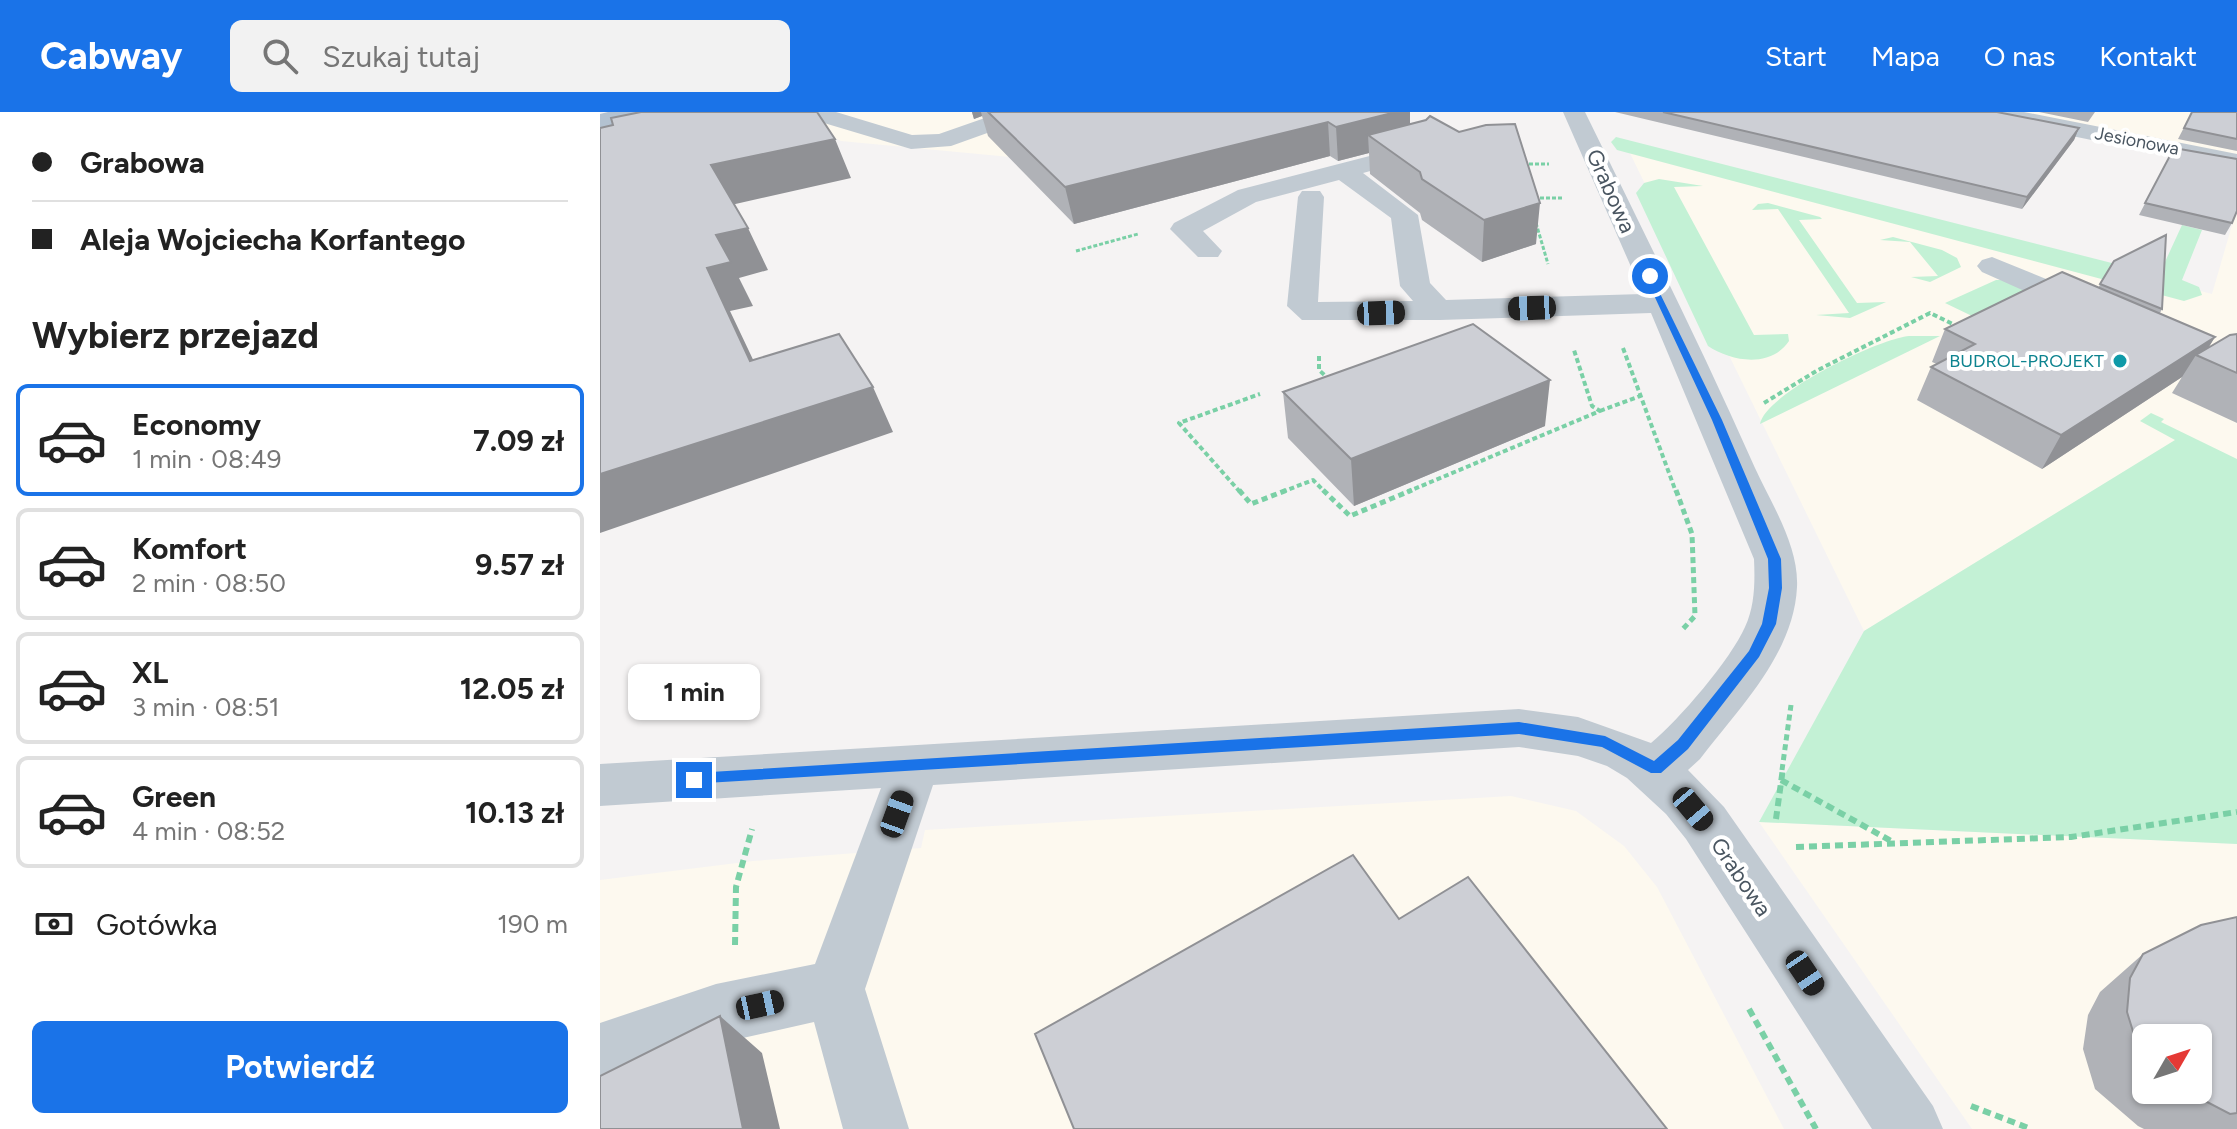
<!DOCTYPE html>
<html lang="pl">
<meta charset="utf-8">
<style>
:root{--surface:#fff;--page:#f2f2f2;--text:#222;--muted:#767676;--line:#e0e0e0;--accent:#1a73e8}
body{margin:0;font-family:Figtree,sans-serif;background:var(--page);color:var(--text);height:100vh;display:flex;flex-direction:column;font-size:30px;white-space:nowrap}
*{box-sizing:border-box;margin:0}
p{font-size:26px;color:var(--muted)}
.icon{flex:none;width:44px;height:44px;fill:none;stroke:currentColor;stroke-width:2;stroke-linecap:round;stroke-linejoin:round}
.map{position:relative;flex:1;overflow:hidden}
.side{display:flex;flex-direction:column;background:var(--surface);width:600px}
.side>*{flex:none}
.banner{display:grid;align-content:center;height:176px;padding:0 32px;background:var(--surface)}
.needle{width:52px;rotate:51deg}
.controls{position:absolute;left:1532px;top:912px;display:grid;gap:16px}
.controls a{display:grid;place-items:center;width:80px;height:80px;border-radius:12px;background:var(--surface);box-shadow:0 2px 6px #0004;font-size:40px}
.end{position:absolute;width:36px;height:36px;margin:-18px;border:10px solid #1a73e8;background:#fff;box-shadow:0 0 0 4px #fff}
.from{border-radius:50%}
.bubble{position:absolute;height:56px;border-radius:12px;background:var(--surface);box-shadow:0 2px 6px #0004;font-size:26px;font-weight:700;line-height:56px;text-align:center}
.car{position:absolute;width:24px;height:48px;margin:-24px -12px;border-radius:10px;box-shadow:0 0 6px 2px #0007;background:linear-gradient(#222 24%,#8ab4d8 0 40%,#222 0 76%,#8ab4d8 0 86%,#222 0)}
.banner b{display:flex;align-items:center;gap:28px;height:76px;font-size:30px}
.banner b+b{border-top:2px solid var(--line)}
.banner i{width:20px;height:20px;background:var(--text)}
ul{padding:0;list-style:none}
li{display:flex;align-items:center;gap:24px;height:112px;margin:0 16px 12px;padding:0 16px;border:4px solid var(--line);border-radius:12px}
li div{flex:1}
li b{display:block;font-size:30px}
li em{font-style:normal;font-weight:700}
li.active{border-color:var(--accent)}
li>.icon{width:72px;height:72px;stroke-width:1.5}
h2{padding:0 32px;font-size:36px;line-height:96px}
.pay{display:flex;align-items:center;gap:20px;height:88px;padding:0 32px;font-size:30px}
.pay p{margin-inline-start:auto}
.cta{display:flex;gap:16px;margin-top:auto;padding:16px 32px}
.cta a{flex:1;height:92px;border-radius:12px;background:var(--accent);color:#fff;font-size:32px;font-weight:700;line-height:92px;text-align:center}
header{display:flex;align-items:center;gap:48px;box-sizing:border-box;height:112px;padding:0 40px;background:var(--accent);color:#fff}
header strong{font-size:38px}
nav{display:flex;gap:44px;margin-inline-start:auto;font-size:28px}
.search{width:560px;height:72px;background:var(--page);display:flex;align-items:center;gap:20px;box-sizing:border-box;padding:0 28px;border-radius:12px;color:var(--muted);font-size:30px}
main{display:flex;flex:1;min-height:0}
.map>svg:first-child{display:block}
</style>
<header>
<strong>Cabway</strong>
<div class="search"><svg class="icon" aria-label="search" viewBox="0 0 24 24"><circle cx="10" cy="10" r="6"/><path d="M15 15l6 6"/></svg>Szukaj tutaj</div>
<nav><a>Start</a><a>Mapa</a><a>O nas</a><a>Kontakt</a></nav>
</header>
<main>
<section class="side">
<div class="banner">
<b><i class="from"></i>Grabowa</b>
<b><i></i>Aleja Wojciecha Korfantego</b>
</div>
<h2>Wybierz przejazd</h2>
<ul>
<li class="active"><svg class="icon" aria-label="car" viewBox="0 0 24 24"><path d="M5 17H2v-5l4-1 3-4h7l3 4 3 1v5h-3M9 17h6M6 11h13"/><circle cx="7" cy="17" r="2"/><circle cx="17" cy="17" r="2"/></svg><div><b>Economy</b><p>1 min · 08:49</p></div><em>7.09 zł</em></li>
<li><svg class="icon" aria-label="car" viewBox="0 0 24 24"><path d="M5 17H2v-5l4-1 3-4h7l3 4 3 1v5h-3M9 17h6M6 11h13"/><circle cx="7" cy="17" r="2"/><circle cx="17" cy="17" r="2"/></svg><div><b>Komfort</b><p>2 min · 08:50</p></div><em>9.57 zł</em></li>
<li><svg class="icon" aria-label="car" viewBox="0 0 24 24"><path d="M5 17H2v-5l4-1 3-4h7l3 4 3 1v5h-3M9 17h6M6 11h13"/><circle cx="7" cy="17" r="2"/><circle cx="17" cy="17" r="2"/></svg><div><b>XL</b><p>3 min · 08:51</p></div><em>12.05 zł</em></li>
<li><svg class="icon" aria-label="car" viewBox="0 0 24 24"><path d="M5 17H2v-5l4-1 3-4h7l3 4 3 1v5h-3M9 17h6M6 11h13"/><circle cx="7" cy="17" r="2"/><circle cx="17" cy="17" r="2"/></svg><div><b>Green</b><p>4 min · 08:52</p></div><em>10.13 zł</em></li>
</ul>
<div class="pay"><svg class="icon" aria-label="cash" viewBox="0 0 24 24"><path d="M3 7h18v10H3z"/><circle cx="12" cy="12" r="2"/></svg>Gotówka<p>190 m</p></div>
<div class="cta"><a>Potwierdź</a></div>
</section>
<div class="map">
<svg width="1637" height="1017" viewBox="0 0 1637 1017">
<rect width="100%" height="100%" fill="#f5f3f3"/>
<path fill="#fdf9ef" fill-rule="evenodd" d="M 176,0 L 610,0 L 442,48 L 241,29 Z
M 1399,0 L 1637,0 L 1637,54 Z
M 1024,29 L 1612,182 L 1637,96 L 1637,358 L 1576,328 L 1264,519 Z
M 911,684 L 976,699 L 1024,734 L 1057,775 L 1184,1017 L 0,1017 L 0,768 L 153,749 L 321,736 L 325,718 Z
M 1159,710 L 1637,732 L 1637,1017 L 1372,1017 ZM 1546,926 L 1598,926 L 1598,978 L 1546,978 Z"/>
<path fill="#c3f1d5" d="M 1016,25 L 1559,163 L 1582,113 L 1602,118 L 1582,168 L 1599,175 L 1602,183 L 1584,189 L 1017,38 L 1011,30 Z
M 1059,67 L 1103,74 L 1074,75 L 1154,223 L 1188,222 L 1189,229 C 1171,256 1132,250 1108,234 L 1036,81 L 1044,71 Z
M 1168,91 L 1220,105 L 1222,107 L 1199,108 L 1257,191 L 1286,190 L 1250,206 L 1216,203 L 1249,201 L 1178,97 L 1152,98 L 1158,92 Z
M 1293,125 L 1342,138 L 1357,146 L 1361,155 L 1330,170 L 1311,165 L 1338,164 L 1310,130 L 1280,128 Z
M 1396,168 L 1401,168 L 1455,186 L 1397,216 L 1345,191 Z
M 1309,224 L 1340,224 L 1160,312 C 1166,281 1278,227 1309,224 Z
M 1551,301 L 1564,307 L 1561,310 L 1637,347 L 1637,732 L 1159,710 L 1264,519 L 1575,328 L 1540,309 Z"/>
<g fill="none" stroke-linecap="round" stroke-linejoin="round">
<path stroke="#7ad0a6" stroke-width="3" stroke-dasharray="4 2" stroke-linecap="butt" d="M 923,52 L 949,52
M 934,86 L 964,86
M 936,111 L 948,152
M 476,139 L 538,122"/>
<path stroke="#7ad0a6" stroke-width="4" stroke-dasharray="5 3" stroke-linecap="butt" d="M 1023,236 L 1076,380
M 719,244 L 719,258 L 731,269
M 1164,291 L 1218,258 L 1330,201 L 1359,215
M 1000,299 L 1040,284
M 640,380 L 579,311 L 660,282
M 682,380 L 713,368 L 725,380
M 807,380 L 1000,299 L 992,294 L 974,238"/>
<path stroke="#7ad0a6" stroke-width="5" stroke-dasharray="6 4" stroke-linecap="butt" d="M 639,378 L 651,392 L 687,378
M 723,378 L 750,404 L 812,378
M 1076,378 L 1092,422 L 1095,504 L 1082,518
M 1182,658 L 1191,593"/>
<path stroke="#7ad0a6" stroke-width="6" stroke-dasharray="8 5" stroke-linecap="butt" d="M 1181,668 L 1291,729
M 1176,707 L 1183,656
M 1196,735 L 1471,725 L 1637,700
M 135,833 L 136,775 L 152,717
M 1149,897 L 1216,1017
M 1371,994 L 1431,1017"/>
<path fill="#c1cad2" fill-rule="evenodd" d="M 201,0 L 236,0 L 312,23 L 339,22 L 402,0 L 435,0 L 432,5 L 351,34 L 311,37 L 204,5 Z
M 963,0 L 985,0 C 1043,119 1102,236 1155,356 C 1172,393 1199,434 1197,475 C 1194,542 1138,597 1100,647 L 1088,658 L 1124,695 L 1333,994 L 1343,1017 L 1272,1017 L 1086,727 L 1066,702 L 1027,666 L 1007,654 L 978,644 L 919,635 L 333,673 L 265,877 L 309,1017 L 243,1017 L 214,910 L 116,932 L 0,973 L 0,911 L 116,872 L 215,852 L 281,676 L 0,694 L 0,652 L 919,597 L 978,605 L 1051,631 C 1079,608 1131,547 1145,515 C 1155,494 1155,469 1154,447 L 1051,201 L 840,208 L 702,208 L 687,194 L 698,85 L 702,79 L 720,79 L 724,85 L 718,190 L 813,189 L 800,174 L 791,106 L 739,68 L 656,90 L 603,119 L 622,139 L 618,145 L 598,145 L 570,117 L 574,111 L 638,78 L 816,32 L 825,34 L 828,39 L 825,44 L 763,61 L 818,103 L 830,171 L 846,188 L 1043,182 Z
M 1378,0 L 1424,0 L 1637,42 L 1637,58 L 1389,7 Z
M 1392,145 L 1500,189 L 1505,196 L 1500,203 L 1478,203 L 1382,160 L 1377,154 L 1382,148 Z"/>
<path fill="#b3c2d1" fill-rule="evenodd" d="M 8,0 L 43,0 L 40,5 L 0,17 L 0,2 Z"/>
</g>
<path fill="#b0b2b7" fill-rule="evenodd" d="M 372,0 L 810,0 L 810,13 L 936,132 L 882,150 L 822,108 L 820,101 L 770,62 L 769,41 L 738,49 L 730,44 L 474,112 L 388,24 L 382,4 L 374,7 Z
M 1015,0 L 1397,0 L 1479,16 L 1474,28 L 1422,97 Z
M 1439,0 L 1495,0 L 1488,10 Z
M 1592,0 L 1637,0 L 1637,39 L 1578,27 Z
M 1574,36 L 1632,111 L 1625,123 L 1539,103 Z
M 1514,149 L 1562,197 L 1560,201 L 1615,225 L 1608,236 L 1637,222 L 1637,311 L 1572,281 L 1582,265 L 1442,357 L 1317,288 L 1331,255 L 1337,252 L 1332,250 L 1345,217 L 1498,176 Z
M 683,280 L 945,314 L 754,394 L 688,326 Z
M 1637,805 L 1637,1017 L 1544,1017 L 1538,1014 L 1495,977 L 1483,937 L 1488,903 L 1500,880 L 1543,842 ZM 1546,926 L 1598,978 L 1546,978 Z"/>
<path fill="#909195" d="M 372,0 L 381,0 L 382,4 L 374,7 Z
M 796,0 L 810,0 L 810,31 L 768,23 L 769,41 L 738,49 L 736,15 Z
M 728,10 L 730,44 L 474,112 L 465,75 Z
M 1479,16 L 1474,28 L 1422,97 L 1427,85 Z
M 235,27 L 251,66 L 131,93 L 111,53 Z
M 940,91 L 936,132 L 882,150 L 884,108 Z
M 148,116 L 168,158 L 139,166 L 153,194 L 130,199 L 175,294 L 150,249 L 107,156 L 116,123 Z
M 1615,225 L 1602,246 L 1596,243 L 1582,265 L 1442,357 L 1461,323 Z
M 950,268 L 945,314 L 754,394 L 751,347 Z
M 273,275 L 293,320 L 0,421 L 0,362 Z
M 120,904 L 162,941 L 180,1017 L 143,1017 Z"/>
<path fill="#cdcfd5" stroke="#909195" stroke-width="2" d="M 41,0 L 217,0 L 235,27 L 111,53 L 148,116 L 116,123 L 131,150 L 107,156 L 150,249 L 239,222 L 273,275 L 0,362 L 0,16 L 13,13 L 11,6 Z
M 388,0 L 796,0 L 736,15 L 728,10 L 465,75 Z
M 1063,0 L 1397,0 L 1479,16 L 1427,85 Z
M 1592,0 L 1637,0 L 1637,27 L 1584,16 Z
M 830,4 L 859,20 L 886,13 L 915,12 L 940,91 L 884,108 L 822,67 L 820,60 L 768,23 L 826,8 Z
M 1574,36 L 1637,47 L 1637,99 L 1632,111 L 1545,91 Z
M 1566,123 L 1562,197 L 1500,172 L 1514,149 Z
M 1462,160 L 1615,225 L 1461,323 L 1331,255 L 1375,232 L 1345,217 Z
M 873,212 L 950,268 L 751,347 L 683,280 Z
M 1637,222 L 1637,261 L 1596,243 L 1630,223 Z
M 753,743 L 799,807 L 868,765 L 1067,1017 L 474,1017 L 435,922 Z
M 1637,805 L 1637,1001 L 1630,1002 L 1584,978 L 1598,978 L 1598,926 L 1546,926 L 1546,947 L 1540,942 L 1527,900 L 1530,866 L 1543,842 L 1601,813 Z
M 120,904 L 143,1017 L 0,1017 L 0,964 Z"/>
<path fill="#1a73e8" d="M 1050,161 L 1122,308 L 1181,447 L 1182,476 L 1176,512 L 1159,545 L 1088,637 L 1061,661 L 1051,661 L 1002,635 L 919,622 L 89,672 L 89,663 L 94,661 L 919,610 L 1005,624 L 1054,649 L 1078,628 L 1149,539 L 1162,512 L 1169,476 L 1168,447 L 1112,308 L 1045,164 Z"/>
<circle fill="#0f9aa8" stroke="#fff" stroke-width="3" cx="1520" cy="249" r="8"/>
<g text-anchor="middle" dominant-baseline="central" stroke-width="8" stroke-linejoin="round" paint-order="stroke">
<g font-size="18" fill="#4a5661" stroke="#fff">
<text transform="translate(1537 29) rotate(11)">Jesionowa</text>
</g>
<g font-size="18" fill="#0d838f" stroke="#fff" text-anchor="end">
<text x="1504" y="249">BUDROL-PROJEKT</text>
</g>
<g font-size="22" fill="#4a5661" stroke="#fff">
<text transform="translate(1011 79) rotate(66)">Grabowa</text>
<text transform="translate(1141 765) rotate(56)">Grabowa</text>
</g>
</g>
</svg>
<div class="controls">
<a><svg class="needle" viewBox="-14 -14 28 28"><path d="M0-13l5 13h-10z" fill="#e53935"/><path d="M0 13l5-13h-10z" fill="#767676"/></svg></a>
</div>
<i class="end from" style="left:1050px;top:164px"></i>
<i class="end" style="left:94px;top:668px"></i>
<div class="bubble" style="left:28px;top:552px;width:132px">1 min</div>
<i class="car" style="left:932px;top:196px;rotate:268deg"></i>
<i class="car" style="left:781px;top:201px;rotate:88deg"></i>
<i class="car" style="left:1093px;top:697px;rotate:140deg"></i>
<i class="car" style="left:297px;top:702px;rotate:20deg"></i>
<i class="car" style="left:1205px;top:861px;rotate:146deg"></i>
<i class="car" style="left:160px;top:893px;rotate:78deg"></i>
</div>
</main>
